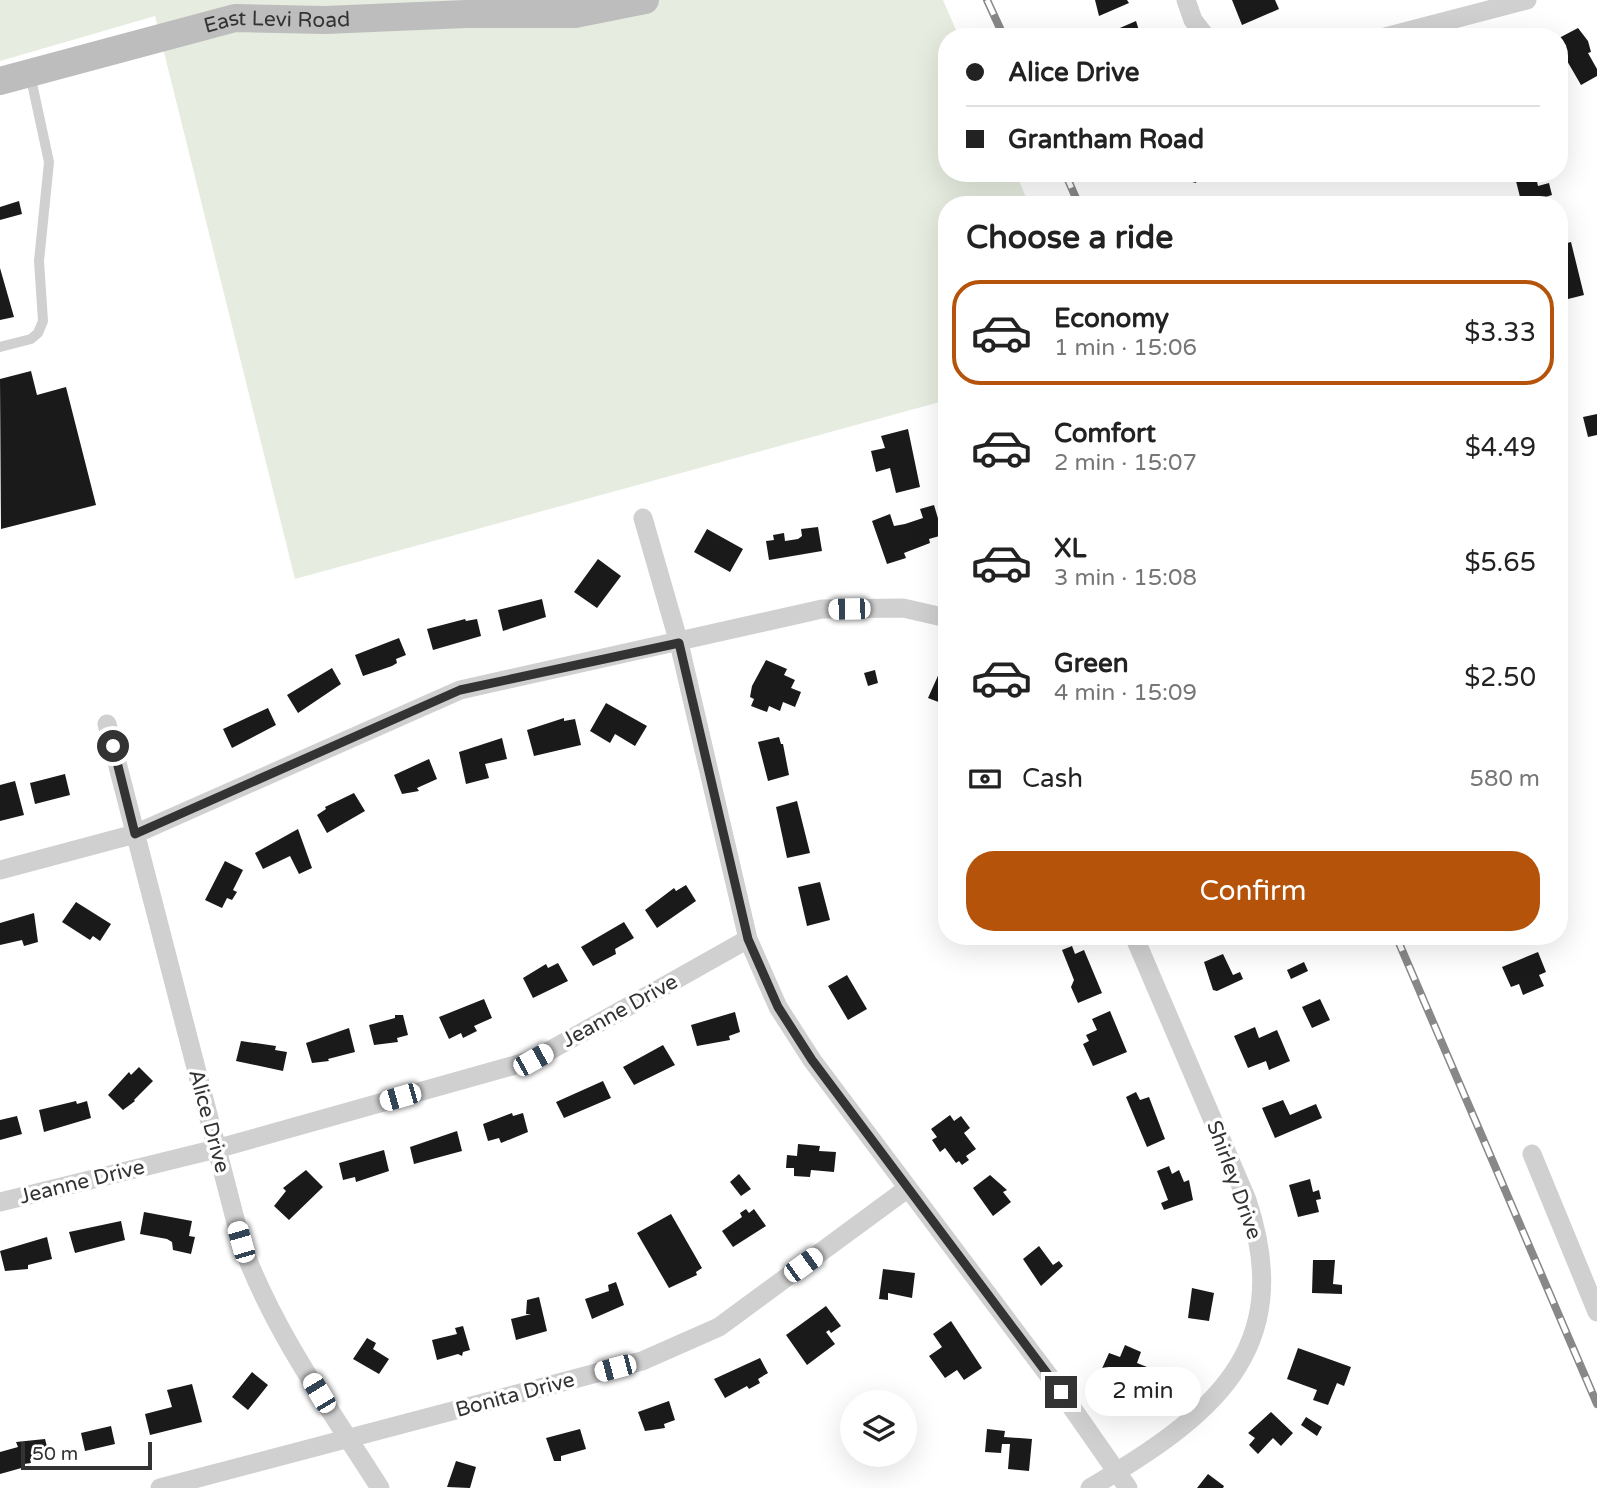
<!DOCTYPE html>
<meta charset="utf-8">
<style>
:root{--surface:#fff;--page:#f6f6f6;--text:#222;--muted:#767676;--line:#e0e0e0;--accent:#b45309}
body{margin:0;font-family:"Varela Round",sans-serif;background:var(--page);color:var(--text);height:100vh;display:flex;flex-direction:column;font-size:26px;white-space:nowrap}
*{box-sizing:border-box;margin:0}
p{font-size:23px;color:var(--muted)}
.icon{flex:none;width:38px;height:38px;fill:none;stroke:currentColor;stroke-width:2;stroke-linecap:round;stroke-linejoin:round}
.map{position:relative;flex:1;overflow:hidden}
.details{position:absolute;left:938px;top:196px;width:630px;height:749px;display:flex;flex-direction:column;background:var(--surface);border-radius:28px;box-shadow:0 7px 28px #0002}
.details>*{flex:none}
.top-card{position:absolute;left:938px;top:28px;width:630px;height:154px;border-radius:28px;box-shadow:0 7px 28px #0002;display:grid;align-content:center;height:154px;padding:0 28px;background:var(--surface)}
.tools{position:absolute;left:840px;top:1390px;display:grid;gap:14px}
.tools a{display:grid;place-items:center;width:77px;height:77px;border-radius:50%;background:var(--surface);box-shadow:0 7px 28px #0002;font-size:35px}
.scale{position:absolute;left:21px;bottom:18px;width:131px;box-sizing:border-box;padding-left:7px;border:4px solid #333;border-top:0;font-size:19px;line-height:24px;white-space:nowrap;color:#333;-webkit-text-stroke:5px #fff;paint-order:stroke}
.end{position:absolute;width:32px;height:32px;margin:-16px;border:9px solid #333;background:#fff;box-shadow:0 0 0 4px #fff}
.from{border-radius:50%}
.bubble{position:absolute;height:49px;border-radius:24px;background:var(--surface);box-shadow:0 7px 28px #0002;font-size:23px;font-weight:600;line-height:49px;text-align:center}
.car{position:absolute;width:21px;height:42px;margin:-21px -10px;border-radius:9px;box-shadow:0 0 5px 2px #0007;background:linear-gradient(#fff 24%,#345 0 40%,#fff 0 76%,#345 0 86%,#fff 0)}
.top-card b{display:flex;align-items:center;gap:24px;height:66px;font-size:26px}
.top-card b+b{border-top:2px solid var(--line)}
.top-card i{width:18px;height:18px;background:var(--text)}
ul{padding:0;list-style:none}
li{display:flex;align-items:center;gap:21px;height:105px;margin:0 14px 10px;padding:0 14px;border:4px solid transparent;border-radius:28px}
li div{flex:1}
li b{display:block;font-size:26px}
li em{font-style:normal;font-weight:600}
li.on{border-color:var(--accent)}
li>.icon{width:63px;height:63px;stroke-width:1.5}
h2{padding:0 28px;font-size:32px;line-height:84px}
.pay{display:flex;align-items:center;gap:18px;height:77px;padding:0 28px;font-size:26px}
.pay p{margin-inline-start:auto}
.action{display:flex;gap:14px;margin-top:auto;padding:14px 28px}
.action a{flex:1;height:80px;border-radius:28px;background:var(--accent);color:#fff;font-size:28px;font-weight:600;line-height:80px;text-align:center}
.map>svg:first-child{display:block}
</style>
<div class="map">
<svg width="1597" height="1488" viewBox="0 0 1597 1488">
<rect width="100%" height="100%" fill="#fff"/>
<path fill="#e6ecdf" d="M 0,0 L 943,0 L 959,37 L 947,37 L 947,173 L 1016,173 L 1029,205 L 947,205 L 947,400 L 295,579 L 155,16 L 0,61 Z"/>
<path fill="#1a1a1a" d="M 1095,0 L 1127,0 L 1129,3 L 1099,16 Z
M 1232,0 L 1275,0 L 1279,9 L 1242,25 Z
M 1136,21 L 1141,37 L 1099,37 Z
M 1578,28 L 1588,41 L 1591,52 L 1588,53 L 1597,69 L 1597,76 L 1581,85 L 1559,47 L 1559,38 Z
M 1171,173 L 1199,173 L 1196,183 L 1171,176 Z
M 1514,173 L 1535,173 L 1538,186 L 1549,183 L 1552,195 L 1539,199 L 1540,205 L 1522,205 Z
M 19,201 L 22,214 L 0,220 L 0,207 Z
M 1571,242 L 1584,295 L 1564,300 L 1563,293 L 1559,294 L 1559,245 Z
M 0,268 L 14,317 L 0,320 Z
M 31,371 L 37,395 L 66,387 L 96,505 L 1,529 L 0,379 Z
M 1597,414 L 1597,435 L 1588,437 L 1583,417 Z
M 908,429 L 920,487 L 896,493 L 890,468 L 876,472 L 871,451 L 885,448 L 881,436 Z
M 934,505 L 943,535 L 929,539 L 930,543 L 904,553 L 906,558 L 887,564 L 872,521 L 890,514 L 894,526 L 905,524 L 923,518 L 920,509 Z
M 818,527 L 822,551 L 769,560 L 766,541 L 774,540 L 773,535 L 784,533 L 785,541 L 798,539 L 802,536 L 801,529 Z
M 707,529 L 743,549 L 730,572 L 694,552 Z
M 598,559 L 621,576 L 597,608 L 574,592 Z
M 542,599 L 546,617 L 503,631 L 498,610 Z
M 465,619 L 466,621 L 477,619 L 481,636 L 433,650 L 427,629 Z
M 399,638 L 406,655 L 396,659 L 397,663 L 392,666 L 363,676 L 355,655 Z
M 766,660 L 787,669 L 784,675 L 795,680 L 791,688 L 801,692 L 795,707 L 783,702 L 780,711 L 769,706 L 767,712 L 751,706 L 754,699 L 750,697 L 752,686 Z
M 332,668 L 341,684 L 298,713 L 287,695 Z
M 941,669 L 947,672 L 947,695 L 941,703 L 928,698 Z
M 875,670 L 878,683 L 868,686 L 864,673 Z
M 606,703 L 647,726 L 635,746 L 615,734 L 610,743 L 590,731 Z
M 268,708 L 276,725 L 232,748 L 223,729 Z
M 564,718 L 564,721 L 575,719 L 581,745 L 534,756 L 527,730 Z
M 779,737 L 781,744 L 783,744 L 789,775 L 768,781 L 758,742 Z
M 502,738 L 507,759 L 485,764 L 489,778 L 466,784 L 459,752 Z
M 429,759 L 437,779 L 417,788 L 419,791 L 402,794 L 394,775 Z
M 65,774 L 70,795 L 35,804 L 30,783 Z
M 15,781 L 24,815 L 0,821 L 0,785 Z
M 354,793 L 365,811 L 327,833 L 317,815 L 326,809 L 325,807 Z
M 797,801 L 810,853 L 787,858 L 776,807 Z
M 298,829 L 312,868 L 299,874 L 290,856 L 263,869 L 255,853 Z
M 225,861 L 243,870 L 233,890 L 237,892 L 232,900 L 227,898 L 222,908 L 205,900 Z
M 820,882 L 830,920 L 807,926 L 798,887 Z
M 686,885 L 696,901 L 657,928 L 645,910 L 674,888 L 676,891 Z
M 76,902 L 111,924 L 100,941 L 93,936 L 90,940 L 62,922 Z
M 34,913 L 38,942 L 24,946 L 22,940 L 0,945 L 0,923 Z
M 624,922 L 634,938 L 615,949 L 616,954 L 593,966 L 581,947 Z
M 1072,946 L 1075,954 L 1084,950 L 1102,993 L 1078,1003 L 1071,987 L 1074,980 L 1062,950 Z
M 1538,952 L 1546,972 L 1539,975 L 1544,986 L 1523,995 L 1519,984 L 1511,987 L 1502,967 Z
M 1223,954 L 1233,975 L 1240,972 L 1243,979 L 1217,991 L 1213,990 L 1204,962 Z
M 1304,962 L 1308,971 L 1291,979 L 1287,970 Z
M 558,963 L 568,981 L 533,998 L 523,978 L 546,964 L 548,968 Z
M 847,975 L 867,1009 L 848,1020 L 828,986 Z
M 484,999 L 492,1018 L 474,1026 L 477,1031 L 463,1038 L 461,1033 L 449,1039 L 439,1017 Z
M 1320,999 L 1330,1020 L 1312,1028 L 1302,1007 Z
M 1110,1011 L 1127,1052 L 1093,1066 L 1083,1044 L 1089,1041 L 1086,1035 L 1097,1030 L 1092,1019 Z
M 735,1012 L 740,1032 L 729,1036 L 730,1040 L 697,1046 L 691,1025 Z
M 395,1015 L 403,1015 L 408,1035 L 397,1038 L 398,1042 L 374,1045 L 369,1025 L 395,1018 Z
M 1255,1027 L 1259,1038 L 1277,1030 L 1290,1061 L 1269,1070 L 1266,1061 L 1248,1068 L 1234,1036 Z
M 349,1028 L 355,1052 L 328,1059 L 329,1061 L 312,1063 L 306,1043 Z
M 241,1041 L 276,1046 L 275,1050 L 287,1052 L 283,1071 L 236,1061 Z
M 663,1045 L 675,1065 L 634,1085 L 623,1067 Z
M 139,1067 L 153,1081 L 134,1100 L 135,1101 L 123,1110 L 108,1095 L 129,1072 L 131,1075 Z
M 603,1081 L 611,1098 L 564,1118 L 556,1102 Z
M 1136,1092 L 1140,1100 L 1149,1097 L 1165,1139 L 1147,1147 L 1126,1097 Z
M 1283,1100 L 1290,1115 L 1316,1104 L 1322,1118 L 1275,1138 L 1262,1108 Z
M 76,1101 L 77,1104 L 87,1101 L 91,1118 L 44,1132 L 39,1110 Z
M 512,1113 L 513,1116 L 523,1113 L 528,1132 L 501,1143 L 499,1138 L 488,1141 L 483,1124 Z
M 950,1115 L 954,1121 L 961,1116 L 970,1128 L 964,1133 L 976,1149 L 966,1156 L 969,1160 L 962,1165 L 959,1161 L 956,1163 L 945,1148 L 940,1152 L 932,1140 L 937,1137 L 931,1129 Z
M 17,1116 L 22,1134 L 0,1140 L 0,1120 Z
M 457,1131 L 462,1151 L 414,1164 L 410,1147 Z
M 798,1144 L 820,1146 L 819,1151 L 836,1152 L 834,1172 L 811,1170 L 810,1177 L 794,1176 L 794,1168 L 786,1168 L 787,1155 L 797,1156 Z
M 384,1150 L 389,1171 L 356,1182 L 355,1177 L 343,1180 L 339,1163 Z
M 1169,1166 L 1172,1174 L 1179,1170 L 1184,1182 L 1189,1180 L 1193,1200 L 1164,1210 L 1161,1203 L 1168,1200 L 1157,1171 Z
M 306,1170 L 323,1187 L 289,1220 L 274,1206 L 286,1191 L 283,1188 Z
M 739,1174 L 751,1189 L 741,1196 L 730,1182 Z
M 990,1175 L 1007,1190 L 1003,1192 L 1011,1202 L 993,1216 L 973,1188 Z
M 1310,1179 L 1313,1192 L 1319,1190 L 1321,1199 L 1316,1200 L 1319,1212 L 1298,1217 L 1289,1185 Z
M 746,1209 L 749,1213 L 754,1209 L 766,1226 L 733,1247 L 722,1231 L 742,1217 L 740,1213 Z
M 144,1212 L 192,1221 L 189,1236 L 195,1237 L 191,1254 L 173,1250 L 172,1242 L 167,1239 L 140,1234 Z
M 671,1214 L 702,1268 L 696,1272 L 697,1275 L 669,1288 L 637,1233 Z
M 121,1221 L 125,1240 L 75,1253 L 69,1232 Z
M 47,1237 L 52,1259 L 28,1265 L 28,1269 L 5,1271 L 0,1251 Z
M 1039,1246 L 1053,1265 L 1059,1261 L 1063,1266 L 1041,1286 L 1023,1259 Z
M 1313,1260 L 1335,1260 L 1333,1284 L 1342,1285 L 1342,1294 L 1312,1293 Z
M 883,1269 L 915,1273 L 912,1298 L 888,1293 L 888,1300 L 879,1299 Z
M 616,1282 L 624,1305 L 592,1319 L 585,1299 L 609,1291 L 608,1285 Z
M 1192,1288 L 1214,1293 L 1209,1321 L 1188,1318 Z
M 539,1297 L 547,1331 L 516,1340 L 511,1319 L 531,1314 L 526,1314 L 527,1300 Z
M 826,1306 L 841,1326 L 831,1333 L 829,1330 L 826,1332 L 835,1344 L 807,1365 L 786,1335 Z
M 951,1321 L 982,1368 L 964,1380 L 957,1370 L 945,1378 L 929,1356 L 942,1347 L 933,1334 Z
M 463,1326 L 470,1350 L 463,1352 L 462,1356 L 458,1354 L 437,1360 L 432,1340 L 457,1334 L 455,1328 Z
M 367,1338 L 376,1343 L 373,1349 L 389,1359 L 379,1374 L 353,1359 Z
M 1125,1345 L 1141,1352 L 1137,1363 L 1147,1367 L 1138,1389 L 1100,1373 L 1109,1353 L 1120,1357 Z
M 1298,1348 L 1351,1367 L 1344,1386 L 1337,1383 L 1328,1405 L 1313,1400 L 1317,1390 L 1287,1379 Z
M 760,1358 L 768,1373 L 758,1379 L 760,1383 L 749,1389 L 747,1386 L 725,1398 L 714,1379 Z
M 252,1372 L 268,1385 L 248,1410 L 232,1397 Z
M 192,1384 L 202,1422 L 150,1435 L 145,1414 L 172,1407 L 167,1390 Z
M 669,1401 L 675,1420 L 664,1424 L 665,1428 L 645,1431 L 638,1412 Z
M 1271,1412 L 1293,1433 L 1281,1446 L 1273,1438 L 1258,1454 L 1249,1445 L 1255,1438 L 1248,1433 Z
M 1306,1417 L 1322,1427 L 1317,1436 L 1301,1425 Z
M 111,1426 L 115,1444 L 85,1451 L 81,1433 Z
M 580,1429 L 586,1449 L 561,1456 L 561,1461 L 554,1461 L 546,1438 Z
M 987,1429 L 1005,1431 L 1004,1437 L 1032,1439 L 1029,1471 L 1008,1469 L 1010,1444 L 1002,1444 L 1001,1453 L 985,1452 Z
M 45,1439 L 50,1458 L 30,1459 L 31,1463 L 24,1464 L 25,1467 L 0,1474 L 0,1452 L 18,1447 L 16,1442 Z
M 456,1461 L 476,1467 L 470,1488 L 447,1487 Z
M 1208,1474 L 1224,1486 L 1223,1488 L 1197,1488 Z"/>
<g fill="none" stroke-linecap="round" stroke-linejoin="round">
<path stroke="#d0d0d0" stroke-width="10" d="M 0,347 L 31,339 L 38,333 L 43,321 L 39,261 L 49,162 L 30,74"/>
<path stroke="#d0d0d0" stroke-width="19" d="M 1186,0 L 1193,20 L 1206,37
M 1385,37 L 1527,0
M 643,518 L 679,643 L 748,939 L 778,1007 L 812,1060 L 1061,1392 L 1128,1488
M 107,724 L 241,1242 C 273,1331 330,1409 380,1488
M 0,870 L 135,834 L 460,690 L 822,609 L 903,608 L 947,618
M 1532,1154 L 1597,1312
M 0,1202 L 216,1149 L 533,1060 L 748,939
M 160,1488 L 642,1361 L 719,1327 L 908,1188
M 1090,1488 C 1209,1417 1298,1353 1247,1200 L 1134,936"/>
<path stroke="#bdbdbd" stroke-width="28" id="s1" d="M 0,81 L 235,18 L 325,20 L 466,14 L 575,14 L 645,0"/>
<defs>
<path id="rail" d="M 987,0 L 1004,37
M 1065,173 L 1079,205
M 1396,936 L 1597,1404"/>
</defs>
<use href="#rail" stroke="#888" stroke-width="8"/>
<use href="#rail" stroke="#fff" stroke-width="5" stroke-dasharray="16" stroke-linecap="butt"/>
</g>
<g fill="none" stroke-linecap="round" stroke-linejoin="round">
<path stroke="#333" stroke-width="9" d="M 113,746 L 135,834 L 460,690 L 679,643 L 748,939 L 778,1007 L 812,1060 L 1061,1392"/>
</g>
<g text-anchor="middle" dominant-baseline="central" stroke-width="7" stroke-linejoin="round" paint-order="stroke">
<g font-size="21" fill="#333" stroke="#fff">
<text stroke="none"><textPath href="#s1" startOffset="285">East Levi Road</textPath></text>
<text transform="translate(620 1011) rotate(-29)">Jeanne Drive</text>
<text transform="translate(209 1121) rotate(75)">Alice Drive</text>
<text transform="translate(1234 1180) rotate(70)">Shirley Drive</text>
<text transform="translate(82 1182) rotate(-14)">Jeanne Drive</text>
<text transform="translate(515 1395) rotate(-15)">Bonita Drive</text>
</g>
</g>
</svg>
<div class="tools">
<a><svg class="icon" aria-label="layers" viewBox="0 0 24 24"><path d="M12 4l9 5-9 5-9-5zM3 14l9 5 9-5"/></svg></a>
</div>
<div class="scale">50 m</div>
<i class="end from" style="left:113px;top:746px"></i>
<i class="end" style="left:1061px;top:1392px"></i>
<div class="bubble" style="left:1085px;top:1367px;width:116px">2 min</div>
<i class="car" style="left:849px;top:609px;rotate:269deg"></i>
<i class="car" style="left:533px;top:1060px;rotate:61deg"></i>
<i class="car" style="left:400px;top:1097px;rotate:254deg"></i>
<i class="car" style="left:241px;top:1242px;rotate:344deg"></i>
<i class="car" style="left:803px;top:1265px;rotate:54deg"></i>
<i class="car" style="left:615px;top:1368px;rotate:255deg"></i>
<i class="car" style="left:319px;top:1393px;rotate:329deg"></i>
<div class="top-card">
<b><i class="from"></i>Alice Drive</b>
<b><i></i>Grantham Road</b>
</div>
<section class="details">
<h2>Choose a ride</h2>
<ul>
<li class="on"><svg class="icon" aria-label="car" viewBox="0 0 24 24"><path d="M5 17H2v-5l4-1 3-4h7l3 4 3 1v5h-3M9 17h6M6 11h13"/><circle cx="7" cy="17" r="2"/><circle cx="17" cy="17" r="2"/></svg><div><b>Economy</b><p>1 min · 15:06</p></div><em>$3.33</em></li>
<li><svg class="icon" aria-label="car" viewBox="0 0 24 24"><path d="M5 17H2v-5l4-1 3-4h7l3 4 3 1v5h-3M9 17h6M6 11h13"/><circle cx="7" cy="17" r="2"/><circle cx="17" cy="17" r="2"/></svg><div><b>Comfort</b><p>2 min · 15:07</p></div><em>$4.49</em></li>
<li><svg class="icon" aria-label="car" viewBox="0 0 24 24"><path d="M5 17H2v-5l4-1 3-4h7l3 4 3 1v5h-3M9 17h6M6 11h13"/><circle cx="7" cy="17" r="2"/><circle cx="17" cy="17" r="2"/></svg><div><b>XL</b><p>3 min · 15:08</p></div><em>$5.65</em></li>
<li><svg class="icon" aria-label="car" viewBox="0 0 24 24"><path d="M5 17H2v-5l4-1 3-4h7l3 4 3 1v5h-3M9 17h6M6 11h13"/><circle cx="7" cy="17" r="2"/><circle cx="17" cy="17" r="2"/></svg><div><b>Green</b><p>4 min · 15:09</p></div><em>$2.50</em></li>
</ul>
<div class="pay"><svg class="icon" aria-label="cash" viewBox="0 0 24 24"><path d="M3 7h18v10H3z"/><circle cx="12" cy="12" r="2"/></svg>Cash<p>580 m</p></div>
<div class="action"><a>Confirm</a></div>
</section>
</div>
